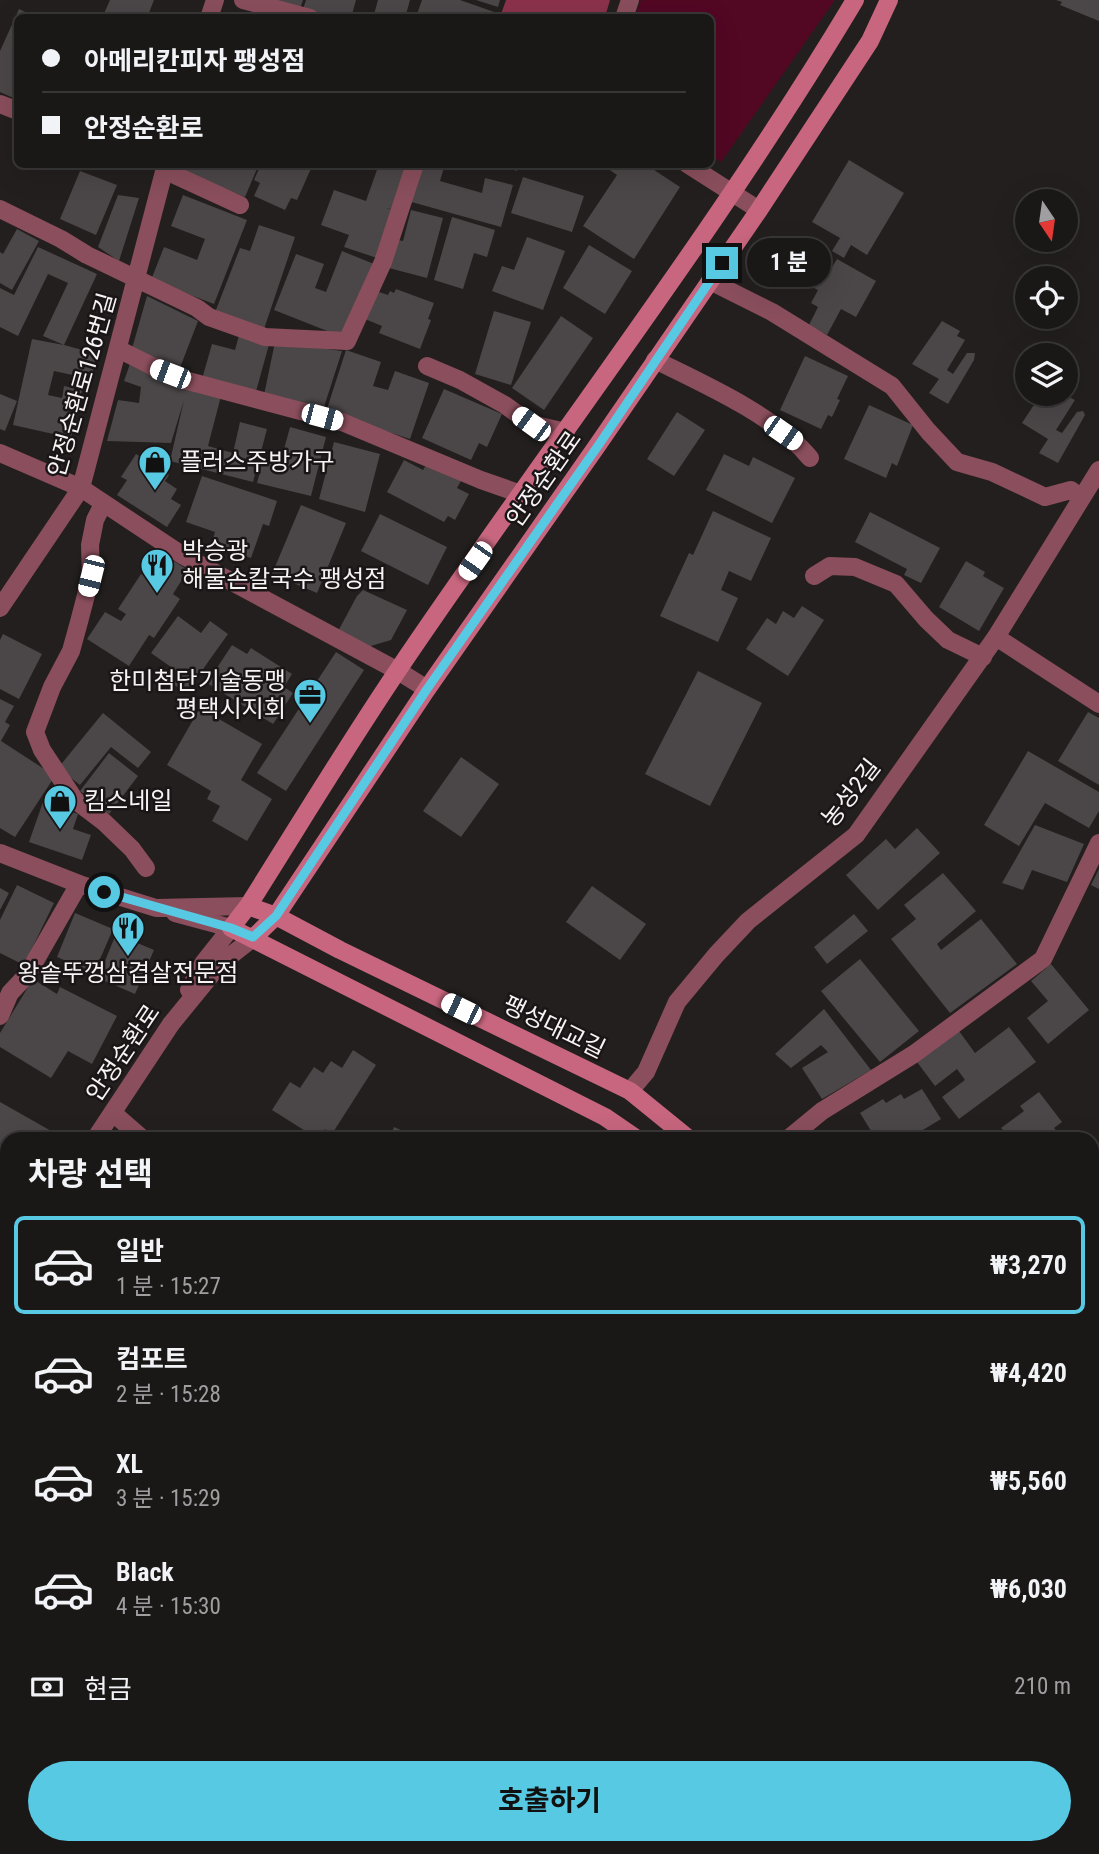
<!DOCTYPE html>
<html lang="ko">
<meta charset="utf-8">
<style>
:root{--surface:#1a1717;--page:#272424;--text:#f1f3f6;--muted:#9f9fa1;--line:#383636;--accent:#58c9e3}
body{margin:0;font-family:"Roboto Condensed","Noto Sans KR",sans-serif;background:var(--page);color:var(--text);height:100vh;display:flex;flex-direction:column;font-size:26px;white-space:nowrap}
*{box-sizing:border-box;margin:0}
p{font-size:23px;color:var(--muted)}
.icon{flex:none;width:38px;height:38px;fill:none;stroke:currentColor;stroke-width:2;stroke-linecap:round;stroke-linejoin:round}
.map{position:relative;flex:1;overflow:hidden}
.panel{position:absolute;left:0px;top:1132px;width:1099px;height:723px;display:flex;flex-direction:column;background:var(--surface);border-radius:21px 21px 0 0;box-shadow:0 7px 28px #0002,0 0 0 2px var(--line)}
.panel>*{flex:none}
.banner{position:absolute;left:14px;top:14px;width:700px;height:154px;border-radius:10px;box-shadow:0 7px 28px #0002,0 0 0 2px var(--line);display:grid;align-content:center;height:154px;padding:0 28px;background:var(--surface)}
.needle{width:46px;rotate:167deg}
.tools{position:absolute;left:1015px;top:189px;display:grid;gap:14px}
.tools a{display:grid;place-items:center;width:63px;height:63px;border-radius:50%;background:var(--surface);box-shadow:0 7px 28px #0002,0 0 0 2px var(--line);font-size:35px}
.end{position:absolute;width:32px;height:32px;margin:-16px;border:9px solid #58c9e3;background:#111;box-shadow:0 0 0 4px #111}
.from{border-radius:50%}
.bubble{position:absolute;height:49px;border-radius:24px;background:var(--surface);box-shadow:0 7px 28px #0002,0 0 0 2px var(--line);font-size:23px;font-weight:700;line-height:49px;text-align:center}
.car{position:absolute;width:21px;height:42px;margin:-21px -10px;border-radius:9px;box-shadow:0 0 5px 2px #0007;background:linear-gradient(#fff 24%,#345 0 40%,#fff 0 76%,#345 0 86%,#fff 0)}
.banner b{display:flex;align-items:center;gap:24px;height:66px;font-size:26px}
.banner b+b{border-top:2px solid var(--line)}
.banner i{width:18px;height:18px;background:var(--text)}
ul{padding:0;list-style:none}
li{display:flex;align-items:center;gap:21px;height:98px;margin:0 14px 10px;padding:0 14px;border:4px solid transparent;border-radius:10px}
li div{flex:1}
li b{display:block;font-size:26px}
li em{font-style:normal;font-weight:700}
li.on{border-color:var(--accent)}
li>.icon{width:63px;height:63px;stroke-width:1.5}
h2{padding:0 28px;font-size:32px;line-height:84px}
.pay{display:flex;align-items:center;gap:18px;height:77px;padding:0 28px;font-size:26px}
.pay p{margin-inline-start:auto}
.action{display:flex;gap:14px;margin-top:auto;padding:14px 28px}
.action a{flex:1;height:80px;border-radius:42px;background:var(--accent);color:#111;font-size:28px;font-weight:700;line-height:80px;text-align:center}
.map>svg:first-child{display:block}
</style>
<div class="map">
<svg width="1099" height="1854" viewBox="0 0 1099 1854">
<rect width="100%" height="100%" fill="#231f1f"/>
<path fill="#520723" d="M 641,0 L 835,0 L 721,162 L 711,156 L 710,18 L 635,17 Z"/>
<path fill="#8b324c" d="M 506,0 L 610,0 L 605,17 L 500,17 Z"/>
<path fill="#4b4647" d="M 110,0 L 154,0 L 147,18 L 102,18 Z
M 268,0 L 303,0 L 300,9 Z
M 306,0 L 356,0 L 351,18 L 321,18 L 302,12 Z
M 378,0 L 410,0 L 405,18 L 373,18 Z
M 422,0 L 460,0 L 497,13 L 495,18 L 418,18 L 416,17 Z
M 476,0 L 500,0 L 498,7 Z
M 1056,0 L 1099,0 L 1099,21 L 1060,5 L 1062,2 Z
M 19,9 L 38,18 L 18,18 L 18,100 L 0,92 L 0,51 Z
M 849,160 L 904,193 L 867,255 L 851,245 L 844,258 L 832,251 L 840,238 L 812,222 Z
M 188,164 L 259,164 L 245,197 L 185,172 Z
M 261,164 L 313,164 L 297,200 L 291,198 L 285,210 L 254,196 L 260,183 L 254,180 Z
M 372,164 L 411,164 L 396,210 L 386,208 L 396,211 L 380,259 L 344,247 L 349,235 L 321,225 L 334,190 L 366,201 L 378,167 Z
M 418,164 L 445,164 L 440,181 L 482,193 L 485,178 L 513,185 L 501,227 L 408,201 Z
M 497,164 L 519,164 L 517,171 Z
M 601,164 L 645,164 L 680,187 L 634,259 L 583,226 L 617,175 Z
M 80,171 L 117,185 L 96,235 L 60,219 Z
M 523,177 L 584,196 L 572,232 L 511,213 Z
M 118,195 L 139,198 L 119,261 L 98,247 Z
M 183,195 L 247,220 L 214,304 L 151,280 L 164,247 L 197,260 L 205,239 L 171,226 Z
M 411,210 L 443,218 L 427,278 L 385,267 L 392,239 L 403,241 Z
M 452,217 L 495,230 L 487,257 L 474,253 L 463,289 L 434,280 Z
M 259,225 L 295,237 L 262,335 L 214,315 L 240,248 L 250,251 Z
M 17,229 L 39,241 L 12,290 L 0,283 L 0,252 L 3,254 Z
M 527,237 L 565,251 L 543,310 L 492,291 L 502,266 L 514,270 Z
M 589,245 L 632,271 L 605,314 L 563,288 Z
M 38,247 L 97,274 L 64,345 L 97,354 L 91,379 L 54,371 L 48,395 L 62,398 L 64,386 L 82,390 L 71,438 L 13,425 L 32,339 L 64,345 L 43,336 L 68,283 L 48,274 L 18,336 L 0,327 L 0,288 L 14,295 Z
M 342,251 L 374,264 L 345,338 L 274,310 L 296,254 L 324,264 L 315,288 L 326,292 Z
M 837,259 L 876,281 L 856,317 L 841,309 L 827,335 L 809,325 L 818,307 L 811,303 L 818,290 L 812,287 L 821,270 L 828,274 Z
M 396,289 L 434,303 L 428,319 L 431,320 L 420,349 L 379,333 L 382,326 L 365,319 L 376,291 L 388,295 L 390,291 L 394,293 Z
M 147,296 L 198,321 L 178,373 L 131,352 Z
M 494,311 L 531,322 L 511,385 L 475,374 Z
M 561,316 L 593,338 L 544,410 L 512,388 Z
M 942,321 L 960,331 L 957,336 L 965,340 L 947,370 L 953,374 L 967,353 L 975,353 L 974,360 L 948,404 L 929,393 L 939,379 L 912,364 Z
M 240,332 L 270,341 L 255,395 L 202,379 L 212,344 L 235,350 Z
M 275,342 L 342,351 L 323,410 L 264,395 Z
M 346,350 L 381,362 L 373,386 L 388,390 L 395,371 L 429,383 L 410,439 L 326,412 Z
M 805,356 L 848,376 L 837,399 L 840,400 L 832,417 L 828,415 L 821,429 L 780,410 Z
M 131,361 L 221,396 L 208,446 L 233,453 L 240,422 L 267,429 L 253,482 L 170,461 L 184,400 L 171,443 L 107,441 L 118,400 L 139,403 L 141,387 L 124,381 Z
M 1066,388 L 1070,390 L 1067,396 L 1075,400 L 1056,430 L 1062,433 L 1077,412 L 1083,411 L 1085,415 L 1058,463 L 1039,453 L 1048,439 L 1022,423 L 1041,394 L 1066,394 Z
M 444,389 L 502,414 L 487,447 L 479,443 L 471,460 L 422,438 Z
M 0,394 L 17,401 L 5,431 L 0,429 Z
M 869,405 L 913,425 L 897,466 L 892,463 L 886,478 L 844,459 Z
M 677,412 L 705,430 L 674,476 L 647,459 Z
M 290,427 L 326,437 L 311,496 L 257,483 L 263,460 L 280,464 Z
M 334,442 L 380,454 L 365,512 L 319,499 Z
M 136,454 L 169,475 L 165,481 L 177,489 L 171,499 L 181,505 L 167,527 L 117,495 L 127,480 L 121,477 Z
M 724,454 L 749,466 L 753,457 L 795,478 L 772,523 L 706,490 Z
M 404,460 L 423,470 L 428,462 L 462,479 L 457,488 L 469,494 L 455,520 L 448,516 L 444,522 L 387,492 Z
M 202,476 L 277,501 L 269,526 L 263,524 L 251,558 L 211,545 L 215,532 L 186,522 Z
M 301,505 L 346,523 L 317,593 L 272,574 Z
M 713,511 L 771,538 L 751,581 L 729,571 L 721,590 L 738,598 L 718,642 L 660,616 L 689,553 L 693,555 Z
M 870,512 L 940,548 L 921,583 L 904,575 L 907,569 L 855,542 Z
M 380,514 L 447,547 L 428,585 L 361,551 Z
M 164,555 L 188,570 L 173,594 L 180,599 L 154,638 L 149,635 L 129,666 L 87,639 L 105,612 L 121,621 L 126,614 L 118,609 L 141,574 L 149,579 Z
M 966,561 L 985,572 L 983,576 L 1004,588 L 979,631 L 939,607 Z
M 363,590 L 407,610 L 391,640 L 364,648 L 336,635 L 357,596 Z
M 802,606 L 824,620 L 788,676 L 746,649 L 767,618 L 776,624 L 783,611 L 794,618 Z
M 178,616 L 201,633 L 210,621 L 228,634 L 186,693 L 163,677 L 171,667 L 151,653 Z
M 3,634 L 42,654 L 19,699 L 0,689 L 0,640 Z
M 232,645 L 247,654 L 251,648 L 292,674 L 284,687 L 293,693 L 273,724 L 207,683 Z
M 336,652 L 364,670 L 286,791 L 257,773 Z
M 698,671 L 762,703 L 710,806 L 645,774 Z
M 0,699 L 14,706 L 5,722 L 10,725 L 1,741 L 55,776 L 15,837 L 0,828 Z
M 200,708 L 262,744 L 241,780 L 272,799 L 247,841 L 212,821 L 220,806 L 207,799 L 211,791 L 167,765 Z
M 1088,712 L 1099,718 L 1099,785 L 1058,761 Z
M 103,713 L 151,752 L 138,768 L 111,747 L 80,785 L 58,768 Z
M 1028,751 L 1099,792 L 1099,811 L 1089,828 L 1045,803 L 1019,846 L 984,825 Z
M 109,753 L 138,776 L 109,814 L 80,791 Z
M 461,757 L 499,784 L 461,837 L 423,811 Z
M 43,802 L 78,814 L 73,829 L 91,835 L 82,860 L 29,842 Z
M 1035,825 L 1084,844 L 1067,882 L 1032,870 L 1023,890 L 1002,883 Z
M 917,828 L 940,853 L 878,910 L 846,875 L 886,839 L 895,849 Z
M 1099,869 L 1099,889 L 1091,885 Z
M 943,873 L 976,911 L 937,944 L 941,950 L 981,919 L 1017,964 L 950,1013 L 891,939 L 916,919 L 904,905 Z
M 17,885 L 54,903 L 24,965 L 0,953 L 0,920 Z
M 592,886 L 646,924 L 620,960 L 566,922 Z
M 0,888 L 9,893 L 0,910 Z
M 75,913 L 113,929 L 94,973 L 57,957 Z
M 854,914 L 868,931 L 827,964 L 814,947 Z
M 116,934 L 154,950 L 135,994 L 98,978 Z
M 860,959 L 919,1031 L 880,1062 L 821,991 Z
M 1051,964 L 1089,1010 L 1048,1044 L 1027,1018 L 1048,1001 L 1031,981 Z
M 33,979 L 57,994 L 60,987 L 117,1016 L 92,1064 L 68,1051 L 51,1078 L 0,1047 L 0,1033 Z
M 824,1009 L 871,1070 L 822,1099 L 802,1068 L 828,1052 L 821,1045 L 791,1068 L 775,1054 Z
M 1009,1027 L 1036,1062 L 959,1119 L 942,1097 L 965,1080 L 957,1069 L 935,1086 L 917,1062 L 959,1031 L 975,1053 Z
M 353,1050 L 376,1065 L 332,1134 L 325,1129 L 318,1139 L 272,1110 L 290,1082 L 300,1088 L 314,1067 L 323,1073 L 331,1061 L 342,1068 Z
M 922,1089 L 941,1119 L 908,1139 L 876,1139 L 860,1113 L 883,1099 L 886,1103 L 901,1094 L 904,1099 Z
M 1039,1092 L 1062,1122 L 1054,1128 L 1063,1139 L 992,1139 L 1003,1130 L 1001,1128 L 1024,1111 L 1020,1106 Z
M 0,1102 L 53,1132 L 49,1139 L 7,1139 L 7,1162 L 0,1158 Z
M 394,1127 L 421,1139 L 389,1139 Z
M 1099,1409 L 1099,1463 L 1092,1465 L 1092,1411 Z
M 5,1420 L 7,1421 L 7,1459 L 0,1453 L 0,1426 Z
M 1099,1773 L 1099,1829 L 1092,1832 L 1092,1776 Z
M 1099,1846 L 1099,1854 L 1066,1854 L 1066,1853 Z
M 49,1848 L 71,1848 L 75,1854 L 39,1854 Z
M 217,1848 L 218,1854 L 201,1854 L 200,1851 Z
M 936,1848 L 997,1848 L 999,1854 L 939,1854 Z
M 1011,1848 L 1030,1848 L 1014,1854 Z
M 1030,1848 L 1050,1848 L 1033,1854 Z
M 320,1849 L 321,1854 L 302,1854 L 302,1853 Z"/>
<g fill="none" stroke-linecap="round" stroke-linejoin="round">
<path stroke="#8a4e5c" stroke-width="18" d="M 164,170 L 240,205
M 710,281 L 772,312 L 892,386 L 928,431 L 957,462 L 992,472 L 1045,497 L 1071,490 L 1081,498
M 655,360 C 704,384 776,416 810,458
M 427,366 L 460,380 L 505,405 L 531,424 L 566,432
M 103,504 L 95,520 L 90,545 L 91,576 L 79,622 L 71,651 L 52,687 L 35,732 L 42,750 L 75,800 L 104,822 L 132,849 L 146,868
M 814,576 L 830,566 L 855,567 L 896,584 L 926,619 L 948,640 L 983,657
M 996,637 L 1099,470
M 0,1016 L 10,993 L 27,975 L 79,884"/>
<path stroke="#8a4e5c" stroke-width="18" d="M 243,0 L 310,18
M 209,18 L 215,0
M 624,18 L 630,0
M 0,104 L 18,111
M 687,164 L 759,210
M 0,209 L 61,239 L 87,255 L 197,308 L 209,317 L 265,337 L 347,341 L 383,262 L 415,164
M 118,349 L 152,366 L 188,381 L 342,422 L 481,480 L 521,494
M 0,453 L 81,488 L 182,555 L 398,671 L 427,689
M 0,608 L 81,488 L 166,164
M 630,1091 L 646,1072 L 677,1002 L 716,955 L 748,921 L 856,835 L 996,637 L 1099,704
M 113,1113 L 143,1139
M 788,1139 L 822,1111 L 914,1054 L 1043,959 L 1099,843
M 1092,1262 L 1099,1258
M 0,1318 L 7,1324
M 1092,1686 L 1099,1683
M 591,1848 L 593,1854
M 833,1848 L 836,1854
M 261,1854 L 266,1848"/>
<path stroke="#8a4e5c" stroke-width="18" d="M 0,853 L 79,884 L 156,908 L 248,906
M 175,913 L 231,928 L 204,962 L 189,990
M 95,1139 L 171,1024 L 220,964 L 253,938
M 0,1278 L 7,1268"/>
<path stroke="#c7667e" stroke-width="18" d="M 248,906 L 276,916 L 340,950 L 630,1091 L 689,1139
M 253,938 L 276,916 L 427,689 L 599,443 L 759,210 L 870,41 L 889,0
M 637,1139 L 605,1117 L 231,928 L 248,906 C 298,827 346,747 398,670 C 549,446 716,233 855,0
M 1092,1551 L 1099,1564
M 1092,1617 L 1099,1629"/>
</g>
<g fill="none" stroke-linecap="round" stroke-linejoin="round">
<path stroke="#58c9e3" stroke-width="9" d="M 104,892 L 231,928 L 253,937 L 276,916 L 427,689 L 600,443 L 722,263"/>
</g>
<defs>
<symbol id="shop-pin" viewBox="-11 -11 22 30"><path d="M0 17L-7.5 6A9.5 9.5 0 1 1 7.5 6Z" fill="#58c9e3" stroke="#1a1516"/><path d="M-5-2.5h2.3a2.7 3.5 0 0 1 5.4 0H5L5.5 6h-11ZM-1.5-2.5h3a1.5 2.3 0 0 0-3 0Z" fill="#111"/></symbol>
<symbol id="restaurant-pin" viewBox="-11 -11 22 30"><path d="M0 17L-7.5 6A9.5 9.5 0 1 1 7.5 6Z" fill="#58c9e3" stroke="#1a1516"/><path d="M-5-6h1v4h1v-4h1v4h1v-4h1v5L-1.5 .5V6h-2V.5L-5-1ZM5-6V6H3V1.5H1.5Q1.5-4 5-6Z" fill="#111"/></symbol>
<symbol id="office-pin" viewBox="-11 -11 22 30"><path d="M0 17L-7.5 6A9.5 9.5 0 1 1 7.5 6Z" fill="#58c9e3" stroke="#1a1516"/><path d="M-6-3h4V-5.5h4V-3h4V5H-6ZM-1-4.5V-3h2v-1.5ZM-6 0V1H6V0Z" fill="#111"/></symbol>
</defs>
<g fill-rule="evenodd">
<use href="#shop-pin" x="136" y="443" width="38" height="52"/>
<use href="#restaurant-pin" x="138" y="546" width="38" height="52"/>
<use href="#office-pin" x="291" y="676" width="38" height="52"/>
<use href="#shop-pin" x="41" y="782" width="38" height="52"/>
<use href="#restaurant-pin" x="109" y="909" width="38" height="52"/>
</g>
<g text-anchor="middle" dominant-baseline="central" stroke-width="5" stroke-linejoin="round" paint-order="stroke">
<g font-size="24" fill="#f7f3f4" stroke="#1a1516">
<text transform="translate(82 385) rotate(-74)">안정순환로126번길</text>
<text transform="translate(544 479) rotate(-55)">안정순환로</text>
<text transform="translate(851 793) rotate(-52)">농성2길</text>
<text transform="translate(554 1027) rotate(26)">팽성대교길</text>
<text transform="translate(123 1053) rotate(-56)">안정순환로</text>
</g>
<g font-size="24" fill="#f7f3f4" stroke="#1a1516" text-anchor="start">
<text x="180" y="462">플러스주방가구</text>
<text x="182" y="551">박승광<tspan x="182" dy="28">해물손칼국수 팽성점</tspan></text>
<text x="286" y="681" text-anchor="end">한미첨단기술동맹<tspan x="286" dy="28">평택시지회</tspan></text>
<text x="84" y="801">킴스네일</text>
<text x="128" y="973" text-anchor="middle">왕솥뚜껑삼겹살전문점</text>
</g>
</g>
</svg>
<div class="tools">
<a><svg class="needle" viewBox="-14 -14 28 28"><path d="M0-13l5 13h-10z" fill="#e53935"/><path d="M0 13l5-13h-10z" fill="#9f9fa1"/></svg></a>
<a><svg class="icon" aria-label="locate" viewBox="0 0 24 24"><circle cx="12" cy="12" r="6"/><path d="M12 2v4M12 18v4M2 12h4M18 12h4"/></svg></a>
<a><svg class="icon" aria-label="layers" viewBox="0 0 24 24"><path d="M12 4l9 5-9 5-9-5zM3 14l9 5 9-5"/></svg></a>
</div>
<i class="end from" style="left:104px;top:892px"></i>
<i class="end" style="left:722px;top:263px"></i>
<div class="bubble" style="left:747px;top:238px;width:84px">1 분</div>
<i class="car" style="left:170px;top:374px;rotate:291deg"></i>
<i class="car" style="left:322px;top:417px;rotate:105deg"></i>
<i class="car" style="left:531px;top:424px;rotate:306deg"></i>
<i class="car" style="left:783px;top:433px;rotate:125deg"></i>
<i class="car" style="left:475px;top:561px;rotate:215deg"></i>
<i class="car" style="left:91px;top:576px;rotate:194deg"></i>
<i class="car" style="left:461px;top:1009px;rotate:296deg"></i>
<div class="banner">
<b><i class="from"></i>아메리칸피자 팽성점</b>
<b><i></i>안정순환로</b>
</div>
<section class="panel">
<h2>차량 선택</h2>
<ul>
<li class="on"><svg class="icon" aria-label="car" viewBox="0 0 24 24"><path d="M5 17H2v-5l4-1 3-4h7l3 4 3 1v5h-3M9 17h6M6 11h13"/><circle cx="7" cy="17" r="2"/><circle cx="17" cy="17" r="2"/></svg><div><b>일반</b><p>1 분 · 15:27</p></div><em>₩3,270</em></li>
<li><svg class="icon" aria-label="car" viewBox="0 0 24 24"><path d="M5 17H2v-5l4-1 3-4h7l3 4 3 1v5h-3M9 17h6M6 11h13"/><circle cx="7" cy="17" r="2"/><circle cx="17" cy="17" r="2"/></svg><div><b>컴포트</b><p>2 분 · 15:28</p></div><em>₩4,420</em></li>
<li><svg class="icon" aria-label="car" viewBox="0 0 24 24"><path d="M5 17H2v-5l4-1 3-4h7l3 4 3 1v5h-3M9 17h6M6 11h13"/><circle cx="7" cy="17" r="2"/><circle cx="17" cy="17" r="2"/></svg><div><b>XL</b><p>3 분 · 15:29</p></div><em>₩5,560</em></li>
<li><svg class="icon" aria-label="car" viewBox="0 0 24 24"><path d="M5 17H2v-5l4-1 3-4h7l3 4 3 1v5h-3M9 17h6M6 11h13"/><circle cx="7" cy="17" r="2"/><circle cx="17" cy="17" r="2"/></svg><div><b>Black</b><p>4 분 · 15:30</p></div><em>₩6,030</em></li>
</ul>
<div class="pay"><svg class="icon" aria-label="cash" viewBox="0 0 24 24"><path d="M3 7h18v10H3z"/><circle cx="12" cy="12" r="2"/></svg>현금<p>210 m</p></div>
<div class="action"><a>호출하기</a></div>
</section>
</div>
